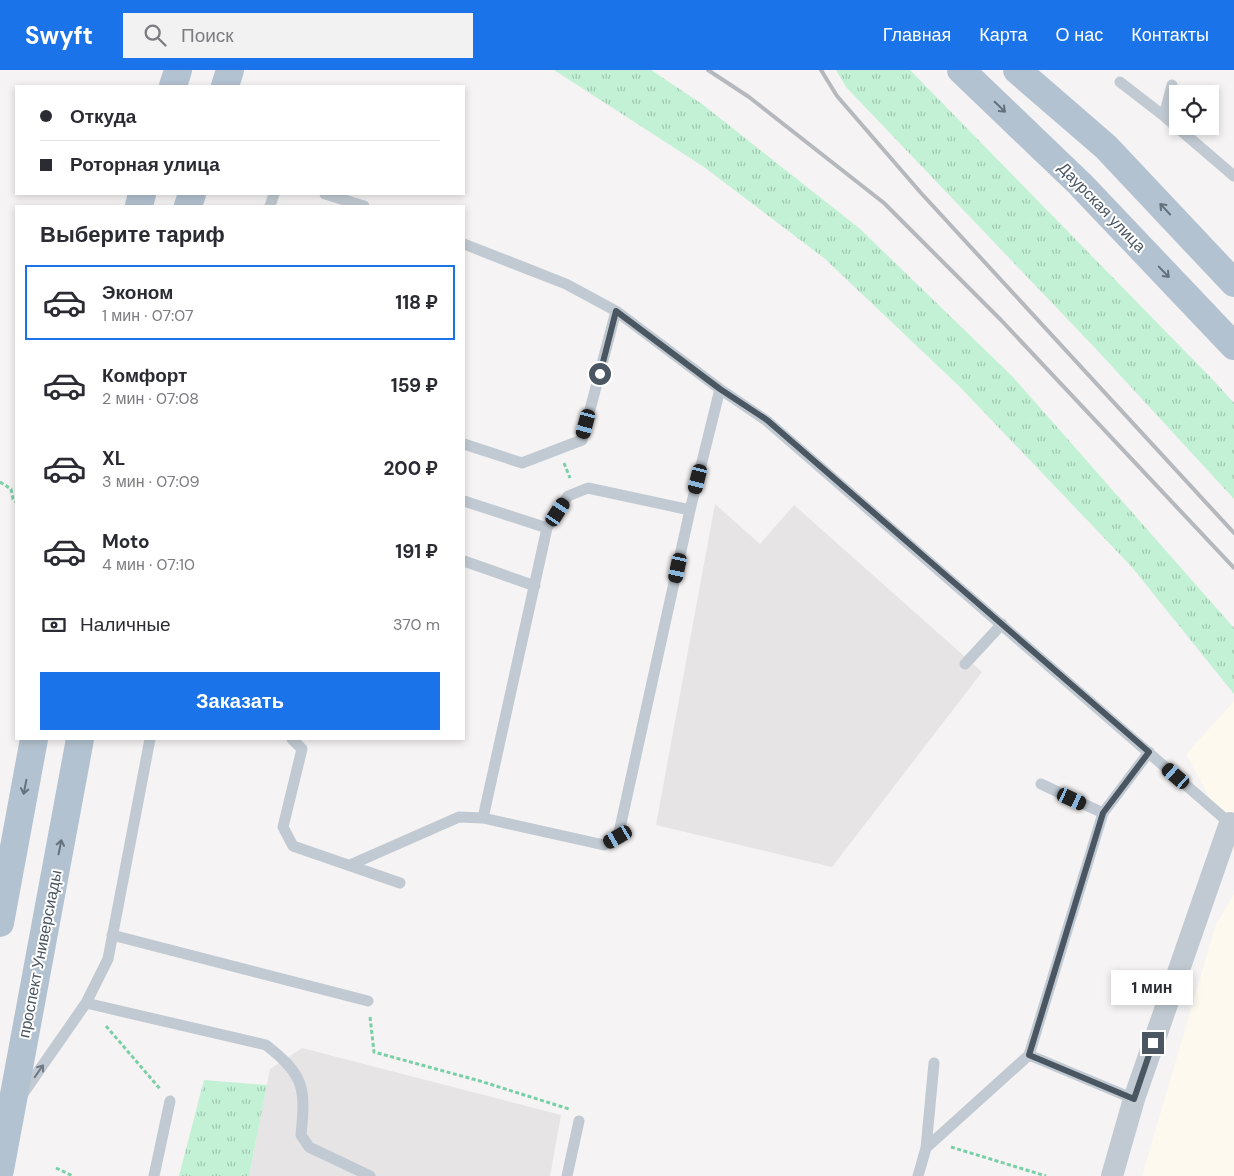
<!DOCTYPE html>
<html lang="ru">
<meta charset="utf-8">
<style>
:root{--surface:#fff;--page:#f2f2f3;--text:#2b2b33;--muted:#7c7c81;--line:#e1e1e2;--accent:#1a73e8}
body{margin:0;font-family:"DM Sans",sans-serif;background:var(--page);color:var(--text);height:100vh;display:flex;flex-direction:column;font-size:19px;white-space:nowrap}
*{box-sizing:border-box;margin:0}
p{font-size:16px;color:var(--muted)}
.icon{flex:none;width:28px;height:28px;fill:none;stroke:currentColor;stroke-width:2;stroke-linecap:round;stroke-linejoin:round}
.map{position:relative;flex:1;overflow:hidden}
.panel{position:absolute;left:15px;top:135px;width:450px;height:535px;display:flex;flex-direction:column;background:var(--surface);border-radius:0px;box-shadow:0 2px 8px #0003}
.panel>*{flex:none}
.banner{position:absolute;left:15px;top:15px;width:450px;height:110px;border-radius:0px;box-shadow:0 2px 8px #0003;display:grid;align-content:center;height:110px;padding:0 25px;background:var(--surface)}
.controls{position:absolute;left:1169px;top:15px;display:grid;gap:10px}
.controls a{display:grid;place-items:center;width:50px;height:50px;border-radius:0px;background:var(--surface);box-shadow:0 2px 8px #0003;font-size:25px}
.end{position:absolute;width:22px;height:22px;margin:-11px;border:6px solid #4a5661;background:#fff;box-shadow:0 0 0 2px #fff}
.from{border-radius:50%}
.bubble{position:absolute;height:35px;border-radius:0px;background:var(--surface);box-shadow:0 2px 8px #0003;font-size:16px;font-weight:700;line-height:35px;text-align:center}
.car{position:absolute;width:15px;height:30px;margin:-15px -8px;border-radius:6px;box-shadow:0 0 4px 1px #0007;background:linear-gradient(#222 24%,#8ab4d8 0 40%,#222 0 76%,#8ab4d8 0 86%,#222 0)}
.banner b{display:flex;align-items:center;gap:18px;height:48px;font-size:19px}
.banner b+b{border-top:1px solid var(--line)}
.banner i{width:12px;height:12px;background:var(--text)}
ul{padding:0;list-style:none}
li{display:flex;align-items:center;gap:15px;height:75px;margin:0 10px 8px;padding:0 15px;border:2px solid transparent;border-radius:0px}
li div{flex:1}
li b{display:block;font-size:19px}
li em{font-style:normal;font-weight:700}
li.on{border-color:var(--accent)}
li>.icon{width:45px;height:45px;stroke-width:1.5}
h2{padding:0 25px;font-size:22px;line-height:60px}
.pay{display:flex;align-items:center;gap:12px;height:55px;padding:0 25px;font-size:19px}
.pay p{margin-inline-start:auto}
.cta{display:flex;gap:10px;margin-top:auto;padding:10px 25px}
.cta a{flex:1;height:58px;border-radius:0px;background:var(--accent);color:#fff;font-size:20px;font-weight:700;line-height:58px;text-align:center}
header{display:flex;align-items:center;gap:30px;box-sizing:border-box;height:70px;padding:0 25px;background:var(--accent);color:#fff}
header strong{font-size:24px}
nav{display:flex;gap:28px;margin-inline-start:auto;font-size:18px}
.search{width:350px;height:45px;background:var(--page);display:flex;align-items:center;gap:12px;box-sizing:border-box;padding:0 18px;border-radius:0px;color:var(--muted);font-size:19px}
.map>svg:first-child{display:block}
</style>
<header>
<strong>Swyft</strong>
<div class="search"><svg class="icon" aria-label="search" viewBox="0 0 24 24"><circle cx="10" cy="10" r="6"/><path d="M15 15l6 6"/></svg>Поиск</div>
<nav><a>Главная</a><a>Карта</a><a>О нас</a><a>Контакты</a></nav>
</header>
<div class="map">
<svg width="1234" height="1106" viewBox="0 0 1234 1106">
<defs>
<pattern id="grass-tufts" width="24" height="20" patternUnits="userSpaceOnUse" patternTransform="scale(1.25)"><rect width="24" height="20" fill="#c3f1d5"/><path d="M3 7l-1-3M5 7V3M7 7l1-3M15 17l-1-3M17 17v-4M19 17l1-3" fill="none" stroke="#a0c6b0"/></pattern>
</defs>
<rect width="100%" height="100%" fill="#f5f3f3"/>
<path fill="#fdf9ef" d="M 1234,631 L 1234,774 L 1186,684 Z
M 1234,824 L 1234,1106 L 1142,1106 L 1216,854 Z"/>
<path fill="#e6e4e5" d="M 715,434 L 760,474 L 794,435 L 982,602 L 832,797 L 656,755 Z
M 302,978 L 561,1045 L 550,1106 L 249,1106 L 270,999 Z"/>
<path fill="url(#grass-tufts)" d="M 554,0 L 651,0 L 702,34 L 859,158 L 1012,306 L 1234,558 L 1234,624 L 1131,496 L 960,317 L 824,188 L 704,97 Z
M 836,0 L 910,0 L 1216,313 L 1234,333 L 1234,429 L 1096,279 L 846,17 Z
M 204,1010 L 267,1015 L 249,1106 L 179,1106 Z"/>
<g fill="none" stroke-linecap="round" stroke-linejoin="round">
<path stroke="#7ad0a6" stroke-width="3" stroke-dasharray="4 2.5" stroke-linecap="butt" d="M 564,393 L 570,408
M 0,412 L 11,419 L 13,429 L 16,432
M 370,947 L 374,982 L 480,1011 L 569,1039
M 106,956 L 161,1020
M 951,1077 L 1046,1106
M 56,1098 L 73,1106"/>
<path stroke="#c1cad2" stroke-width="11" d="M 1120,12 L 1164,46
M 1172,15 L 1164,46 L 1234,106
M 325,124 L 364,136
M 270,136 L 274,124
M 464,174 L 566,214 L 616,241 L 720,319 L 767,351 L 1233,756
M 464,374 L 522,393 L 582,370 L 616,241
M 464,431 L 547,458
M 464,491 L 535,516
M 965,594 L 1002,554
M 292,669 L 302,679 L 283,757 L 293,776 L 400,813
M 1041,714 L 1103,743
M 483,748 L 547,458 L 568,426 L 588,418 L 690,440
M 350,795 L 459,747 L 483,748 L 604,775 L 618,767 L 690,440 L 720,319
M 112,865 L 368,931
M 86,933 L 266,975 C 304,1005 306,1017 301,1065 L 309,1077 L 370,1106
M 1029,985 L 1103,743 L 1149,682
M 22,1025 L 86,933 L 108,889 L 150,669
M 926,1078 L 934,993
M 154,1106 L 170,1031
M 567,1106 L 579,1051
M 918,1106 L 926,1078 L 1029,985 L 1134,1029"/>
<path stroke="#c1cad2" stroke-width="22" d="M 1112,1106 L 1134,1029 L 1230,753"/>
<path stroke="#b3c2d1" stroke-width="28" d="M 961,0 L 1080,114 L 1234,276
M 1017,0 L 1106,77 L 1234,213
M 173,16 L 178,0
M 225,16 L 230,0
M 139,136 L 142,124
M 188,136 L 192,124
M 0,853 L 34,669
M 0,1100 L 80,669"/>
<path stroke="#b5b8bd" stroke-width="4" d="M 708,0 L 749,27 L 884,133 L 1001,250 L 1234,498
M 821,0 L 837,26 L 921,123 L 1234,463"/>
</g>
<defs><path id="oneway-shaft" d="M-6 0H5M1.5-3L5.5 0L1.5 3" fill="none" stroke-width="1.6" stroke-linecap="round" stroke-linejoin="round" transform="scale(1.25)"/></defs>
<g stroke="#64717d">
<use href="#oneway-shaft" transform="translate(1000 37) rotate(44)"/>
<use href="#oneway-shaft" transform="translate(1165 139) rotate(-133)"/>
<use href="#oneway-shaft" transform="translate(1164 202) rotate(46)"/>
<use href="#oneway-shaft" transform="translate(25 717) rotate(101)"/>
<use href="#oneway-shaft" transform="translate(60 777) rotate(-79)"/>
</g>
<use stroke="#6e7983" href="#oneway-shaft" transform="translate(39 1001) rotate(-55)"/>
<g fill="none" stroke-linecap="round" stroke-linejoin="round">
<path stroke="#4a5661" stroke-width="6" d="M 600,304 L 616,241 L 720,319 L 767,350 L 1149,682 L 1103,743 L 1029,985 L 1134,1029 L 1153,973"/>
</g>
<g text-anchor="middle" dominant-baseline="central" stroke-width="4" stroke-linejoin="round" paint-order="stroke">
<g font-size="16" fill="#4a5661" stroke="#fff">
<text transform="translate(1102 137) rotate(46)">Даурская улица</text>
<text transform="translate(40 884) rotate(-79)">проспект Универсиады</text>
</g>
</g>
</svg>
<div class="controls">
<a><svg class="icon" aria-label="locate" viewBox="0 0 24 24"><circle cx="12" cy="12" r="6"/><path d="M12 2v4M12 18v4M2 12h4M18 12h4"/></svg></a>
</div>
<i class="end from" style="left:600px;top:304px"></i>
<i class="end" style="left:1153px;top:973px"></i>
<div class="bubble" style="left:1111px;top:900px;width:82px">1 мин</div>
<i class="car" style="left:586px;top:354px;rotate:195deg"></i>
<i class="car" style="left:698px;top:409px;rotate:194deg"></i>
<i class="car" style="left:558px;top:442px;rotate:33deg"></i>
<i class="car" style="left:678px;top:498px;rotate:192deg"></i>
<i class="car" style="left:1176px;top:706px;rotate:311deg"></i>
<i class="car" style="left:1072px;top:729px;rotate:115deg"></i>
<i class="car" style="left:618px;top:767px;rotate:240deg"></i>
<div class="banner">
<b><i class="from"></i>Откуда</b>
<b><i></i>Роторная улица</b>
</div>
<section class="panel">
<h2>Выберите тариф</h2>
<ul>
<li class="on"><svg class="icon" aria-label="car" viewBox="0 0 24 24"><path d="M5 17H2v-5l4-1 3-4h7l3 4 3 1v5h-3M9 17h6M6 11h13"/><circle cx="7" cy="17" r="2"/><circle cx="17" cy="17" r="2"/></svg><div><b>Эконом</b><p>1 мин · 07:07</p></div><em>118 ₽</em></li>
<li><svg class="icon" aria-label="car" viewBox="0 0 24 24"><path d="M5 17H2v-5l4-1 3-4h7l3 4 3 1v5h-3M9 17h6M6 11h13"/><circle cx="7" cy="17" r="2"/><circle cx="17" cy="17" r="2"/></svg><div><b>Комфорт</b><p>2 мин · 07:08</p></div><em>159 ₽</em></li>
<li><svg class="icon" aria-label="car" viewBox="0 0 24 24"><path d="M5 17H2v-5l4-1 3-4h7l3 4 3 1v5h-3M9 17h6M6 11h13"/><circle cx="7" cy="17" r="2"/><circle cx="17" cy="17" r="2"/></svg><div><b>XL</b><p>3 мин · 07:09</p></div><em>200 ₽</em></li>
<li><svg class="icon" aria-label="car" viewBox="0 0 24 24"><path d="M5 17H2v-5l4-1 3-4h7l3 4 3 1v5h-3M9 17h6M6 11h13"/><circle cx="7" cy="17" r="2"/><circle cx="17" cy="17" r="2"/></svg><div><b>Moto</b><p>4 мин · 07:10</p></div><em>191 ₽</em></li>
</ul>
<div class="pay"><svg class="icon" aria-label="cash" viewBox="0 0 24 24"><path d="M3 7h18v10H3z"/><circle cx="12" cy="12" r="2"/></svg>Наличные<p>370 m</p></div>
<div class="cta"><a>Заказать</a></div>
</section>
</div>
